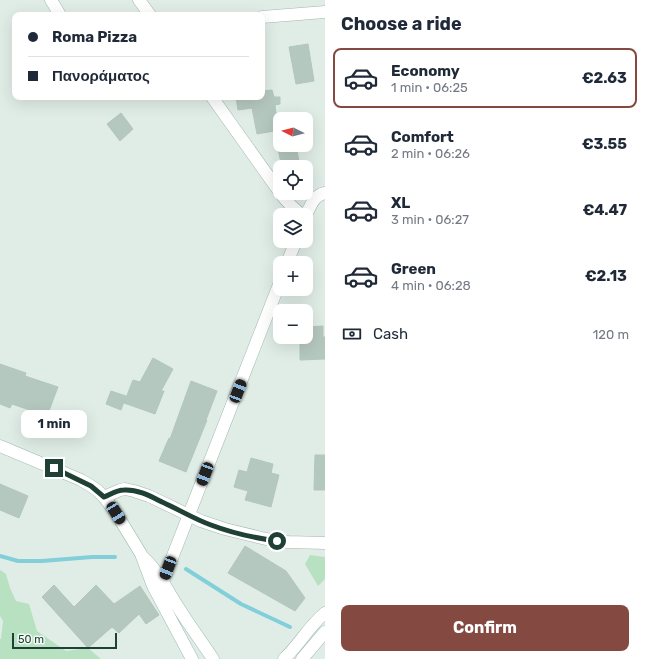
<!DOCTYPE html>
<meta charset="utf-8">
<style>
:root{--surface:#fff;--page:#f2f2f3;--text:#1f2937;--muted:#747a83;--line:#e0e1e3;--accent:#844940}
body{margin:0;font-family:Rubik,sans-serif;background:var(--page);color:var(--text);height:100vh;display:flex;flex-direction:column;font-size:15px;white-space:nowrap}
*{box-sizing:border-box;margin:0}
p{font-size:13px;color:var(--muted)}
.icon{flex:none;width:22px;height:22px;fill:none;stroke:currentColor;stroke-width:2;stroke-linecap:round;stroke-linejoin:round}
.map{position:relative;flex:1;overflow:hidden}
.details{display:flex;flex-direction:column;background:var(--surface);width:320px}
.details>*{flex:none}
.top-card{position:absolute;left:12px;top:12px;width:253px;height:88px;border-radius:8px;box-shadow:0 4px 16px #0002;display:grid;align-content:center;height:88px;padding:0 16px;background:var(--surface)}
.needle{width:26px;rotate:276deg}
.buttons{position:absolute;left:273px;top:112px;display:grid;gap:8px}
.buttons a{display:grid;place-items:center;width:40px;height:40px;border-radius:8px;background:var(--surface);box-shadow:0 4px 16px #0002;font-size:20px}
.scale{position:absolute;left:12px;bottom:10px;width:105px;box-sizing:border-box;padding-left:4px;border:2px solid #1f4035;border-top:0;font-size:11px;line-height:14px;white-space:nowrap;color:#1f4035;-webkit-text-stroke:3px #f1f9f5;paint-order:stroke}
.end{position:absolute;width:18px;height:18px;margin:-9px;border:5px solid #1f4035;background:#fff;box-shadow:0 0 0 2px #fff}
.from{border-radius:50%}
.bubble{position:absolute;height:28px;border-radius:8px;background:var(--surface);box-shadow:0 4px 16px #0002;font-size:13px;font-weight:700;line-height:28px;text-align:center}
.car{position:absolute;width:12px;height:24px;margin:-12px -6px;border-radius:5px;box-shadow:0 0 3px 1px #0007;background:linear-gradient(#222 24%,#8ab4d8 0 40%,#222 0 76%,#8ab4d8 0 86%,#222 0)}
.top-card b{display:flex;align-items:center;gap:14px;height:38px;font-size:15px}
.top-card b+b{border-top:1px solid var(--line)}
.top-card i{width:10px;height:10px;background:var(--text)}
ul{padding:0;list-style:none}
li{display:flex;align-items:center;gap:12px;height:60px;margin:0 8px 6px;padding:0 8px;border:2px solid transparent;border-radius:8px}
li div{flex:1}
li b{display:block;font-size:15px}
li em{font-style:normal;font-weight:700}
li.on{border-color:var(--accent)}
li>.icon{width:36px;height:36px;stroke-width:1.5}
h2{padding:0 16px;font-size:18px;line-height:48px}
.pay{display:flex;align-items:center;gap:10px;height:44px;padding:0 16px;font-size:15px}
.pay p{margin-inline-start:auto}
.primary-button{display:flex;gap:8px;margin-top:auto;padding:8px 16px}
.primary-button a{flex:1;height:46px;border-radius:8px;background:var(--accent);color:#fff;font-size:16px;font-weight:700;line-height:46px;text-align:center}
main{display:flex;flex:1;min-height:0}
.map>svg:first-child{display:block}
</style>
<main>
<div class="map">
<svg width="325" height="659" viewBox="0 0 325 659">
<rect width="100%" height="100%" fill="#e0ede7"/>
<path fill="#b7e1c0" d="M 310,555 L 325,557 L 325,579 L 318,586 L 305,564 Z
M 0,570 L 6,574 L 10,588 L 16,601 L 29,604 L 37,631 L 66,651 L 88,648 L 101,659 L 0,659 L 0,639 L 1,639 L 3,621 L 0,616 Z"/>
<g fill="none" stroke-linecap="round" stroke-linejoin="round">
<path stroke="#82cfd9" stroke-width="4" d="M 0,556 L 18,561 L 42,561 L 92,557 L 115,557
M 186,569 L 241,604 L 290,627"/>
</g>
<path fill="#b5c8c0" stroke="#b2c7be" d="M 308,44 L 314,81 L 296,84 L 289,47 Z
M 272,90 L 274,97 L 280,97 L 280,104 L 275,105 L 276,114 L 280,114 L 280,130 L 257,134 L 252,108 L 238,110 L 236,97 L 262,97 L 262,91 Z
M 121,113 L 133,129 L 120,141 L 107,124 Z
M 277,145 L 296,145 L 300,167 L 282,167 Z
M 323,326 L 323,337 L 325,337 L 325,359 L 300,360 L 300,337 L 309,337 L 309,327 Z
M 153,358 L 173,369 L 161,391 L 164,391 L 155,414 L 124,403 L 133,380 L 140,382 Z
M 0,364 L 26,373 L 25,376 L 58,387 L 47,416 L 12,404 L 10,408 L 0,404 Z
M 191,381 L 217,391 L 206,420 L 207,420 L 186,472 L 159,461 L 169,438 L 170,439 Z
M 111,391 L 126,396 L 121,410 L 106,404 Z
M 315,455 L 325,455 L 325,490 L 314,490 Z
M 251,458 L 273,464 L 271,473 L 279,475 L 271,507 L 245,500 L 248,491 L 234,487 L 239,470 L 247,472 Z
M 0,484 L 28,496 L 19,518 L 0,510 Z
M 245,546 L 286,571 L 305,598 L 295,611 L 228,573 Z
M 54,585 L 74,607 L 96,585 L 114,604 L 140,586 L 159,615 L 146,624 L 139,614 L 119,633 L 112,627 L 88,648 L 42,597 Z"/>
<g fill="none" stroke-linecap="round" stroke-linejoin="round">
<defs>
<path id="minor" d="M 51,0 L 60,15
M 139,0 L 150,15
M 262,17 L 325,12
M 212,97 L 281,194 C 287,202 294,209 302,215
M 306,215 C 311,205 314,195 325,193
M 287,263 L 296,241
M 104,497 L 120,490 L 125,489 L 134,491 L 149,496 L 201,521 L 225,529 L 266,539 L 288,542 L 325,543
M 163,581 L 280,282"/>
<path id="secondary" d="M 0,446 L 81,480 L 91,486 L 98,491 L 104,497 L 116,513 L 141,554 L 153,586 L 192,659
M 144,558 C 159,572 167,590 178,607 C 189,625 202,642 213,659
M 284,659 C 299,645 309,626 325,613
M 302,659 L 325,632"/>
</defs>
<use href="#minor" stroke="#a2b6ae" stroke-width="13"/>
<use href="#secondary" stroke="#9dbaaf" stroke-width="13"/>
<use href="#minor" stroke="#fff" stroke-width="12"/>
<use href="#secondary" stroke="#fff" stroke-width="12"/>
</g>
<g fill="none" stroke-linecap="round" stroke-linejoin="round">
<path stroke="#1f4035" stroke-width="5" d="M 54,468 L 91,486 L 104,497 C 111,494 117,490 124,490 C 137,489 150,496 162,502 C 178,509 194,519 211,525 C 232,533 255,538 277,541"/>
</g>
</svg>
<div class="buttons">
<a><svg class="needle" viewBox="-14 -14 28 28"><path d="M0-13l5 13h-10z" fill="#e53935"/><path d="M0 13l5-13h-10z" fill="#747a83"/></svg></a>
<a><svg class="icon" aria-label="locate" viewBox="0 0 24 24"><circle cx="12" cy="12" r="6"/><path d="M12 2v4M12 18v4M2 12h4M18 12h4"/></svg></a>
<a><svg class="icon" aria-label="layers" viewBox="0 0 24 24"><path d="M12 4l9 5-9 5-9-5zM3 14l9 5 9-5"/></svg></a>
<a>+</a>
<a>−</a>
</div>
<div class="scale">50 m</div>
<i class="end from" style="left:277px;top:541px"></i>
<i class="end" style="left:54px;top:468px"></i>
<div class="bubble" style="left:21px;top:410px;width:66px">1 min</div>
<i class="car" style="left:238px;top:391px;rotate:21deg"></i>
<i class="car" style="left:205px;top:474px;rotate:201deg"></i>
<i class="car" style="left:116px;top:513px;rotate:148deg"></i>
<i class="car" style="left:168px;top:568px;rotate:201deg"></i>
<div class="top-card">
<b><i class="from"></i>Roma Pizza</b>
<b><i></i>Πανοράματος</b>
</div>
</div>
<section class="details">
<h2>Choose a ride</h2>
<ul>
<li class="on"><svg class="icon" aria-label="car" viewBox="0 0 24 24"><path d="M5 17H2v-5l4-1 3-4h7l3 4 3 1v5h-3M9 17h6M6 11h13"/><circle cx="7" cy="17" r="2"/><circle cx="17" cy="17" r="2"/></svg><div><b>Economy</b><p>1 min · 06:25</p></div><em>€2.63</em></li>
<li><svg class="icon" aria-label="car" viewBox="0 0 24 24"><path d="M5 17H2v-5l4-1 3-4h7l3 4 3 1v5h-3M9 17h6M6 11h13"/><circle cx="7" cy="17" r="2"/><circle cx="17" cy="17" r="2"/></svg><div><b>Comfort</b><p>2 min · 06:26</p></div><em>€3.55</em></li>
<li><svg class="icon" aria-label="car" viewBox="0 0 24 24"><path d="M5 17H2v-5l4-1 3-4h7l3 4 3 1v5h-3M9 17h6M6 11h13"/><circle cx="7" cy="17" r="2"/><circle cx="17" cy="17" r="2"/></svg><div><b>XL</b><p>3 min · 06:27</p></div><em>€4.47</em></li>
<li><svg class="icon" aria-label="car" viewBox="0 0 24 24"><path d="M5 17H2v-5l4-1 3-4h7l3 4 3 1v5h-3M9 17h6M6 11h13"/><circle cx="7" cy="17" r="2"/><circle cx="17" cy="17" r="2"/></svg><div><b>Green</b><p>4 min · 06:28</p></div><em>€2.13</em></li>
</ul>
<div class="pay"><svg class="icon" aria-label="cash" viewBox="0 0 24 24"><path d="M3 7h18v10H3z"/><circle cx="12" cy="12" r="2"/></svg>Cash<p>120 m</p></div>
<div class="primary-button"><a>Confirm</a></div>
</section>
</main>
